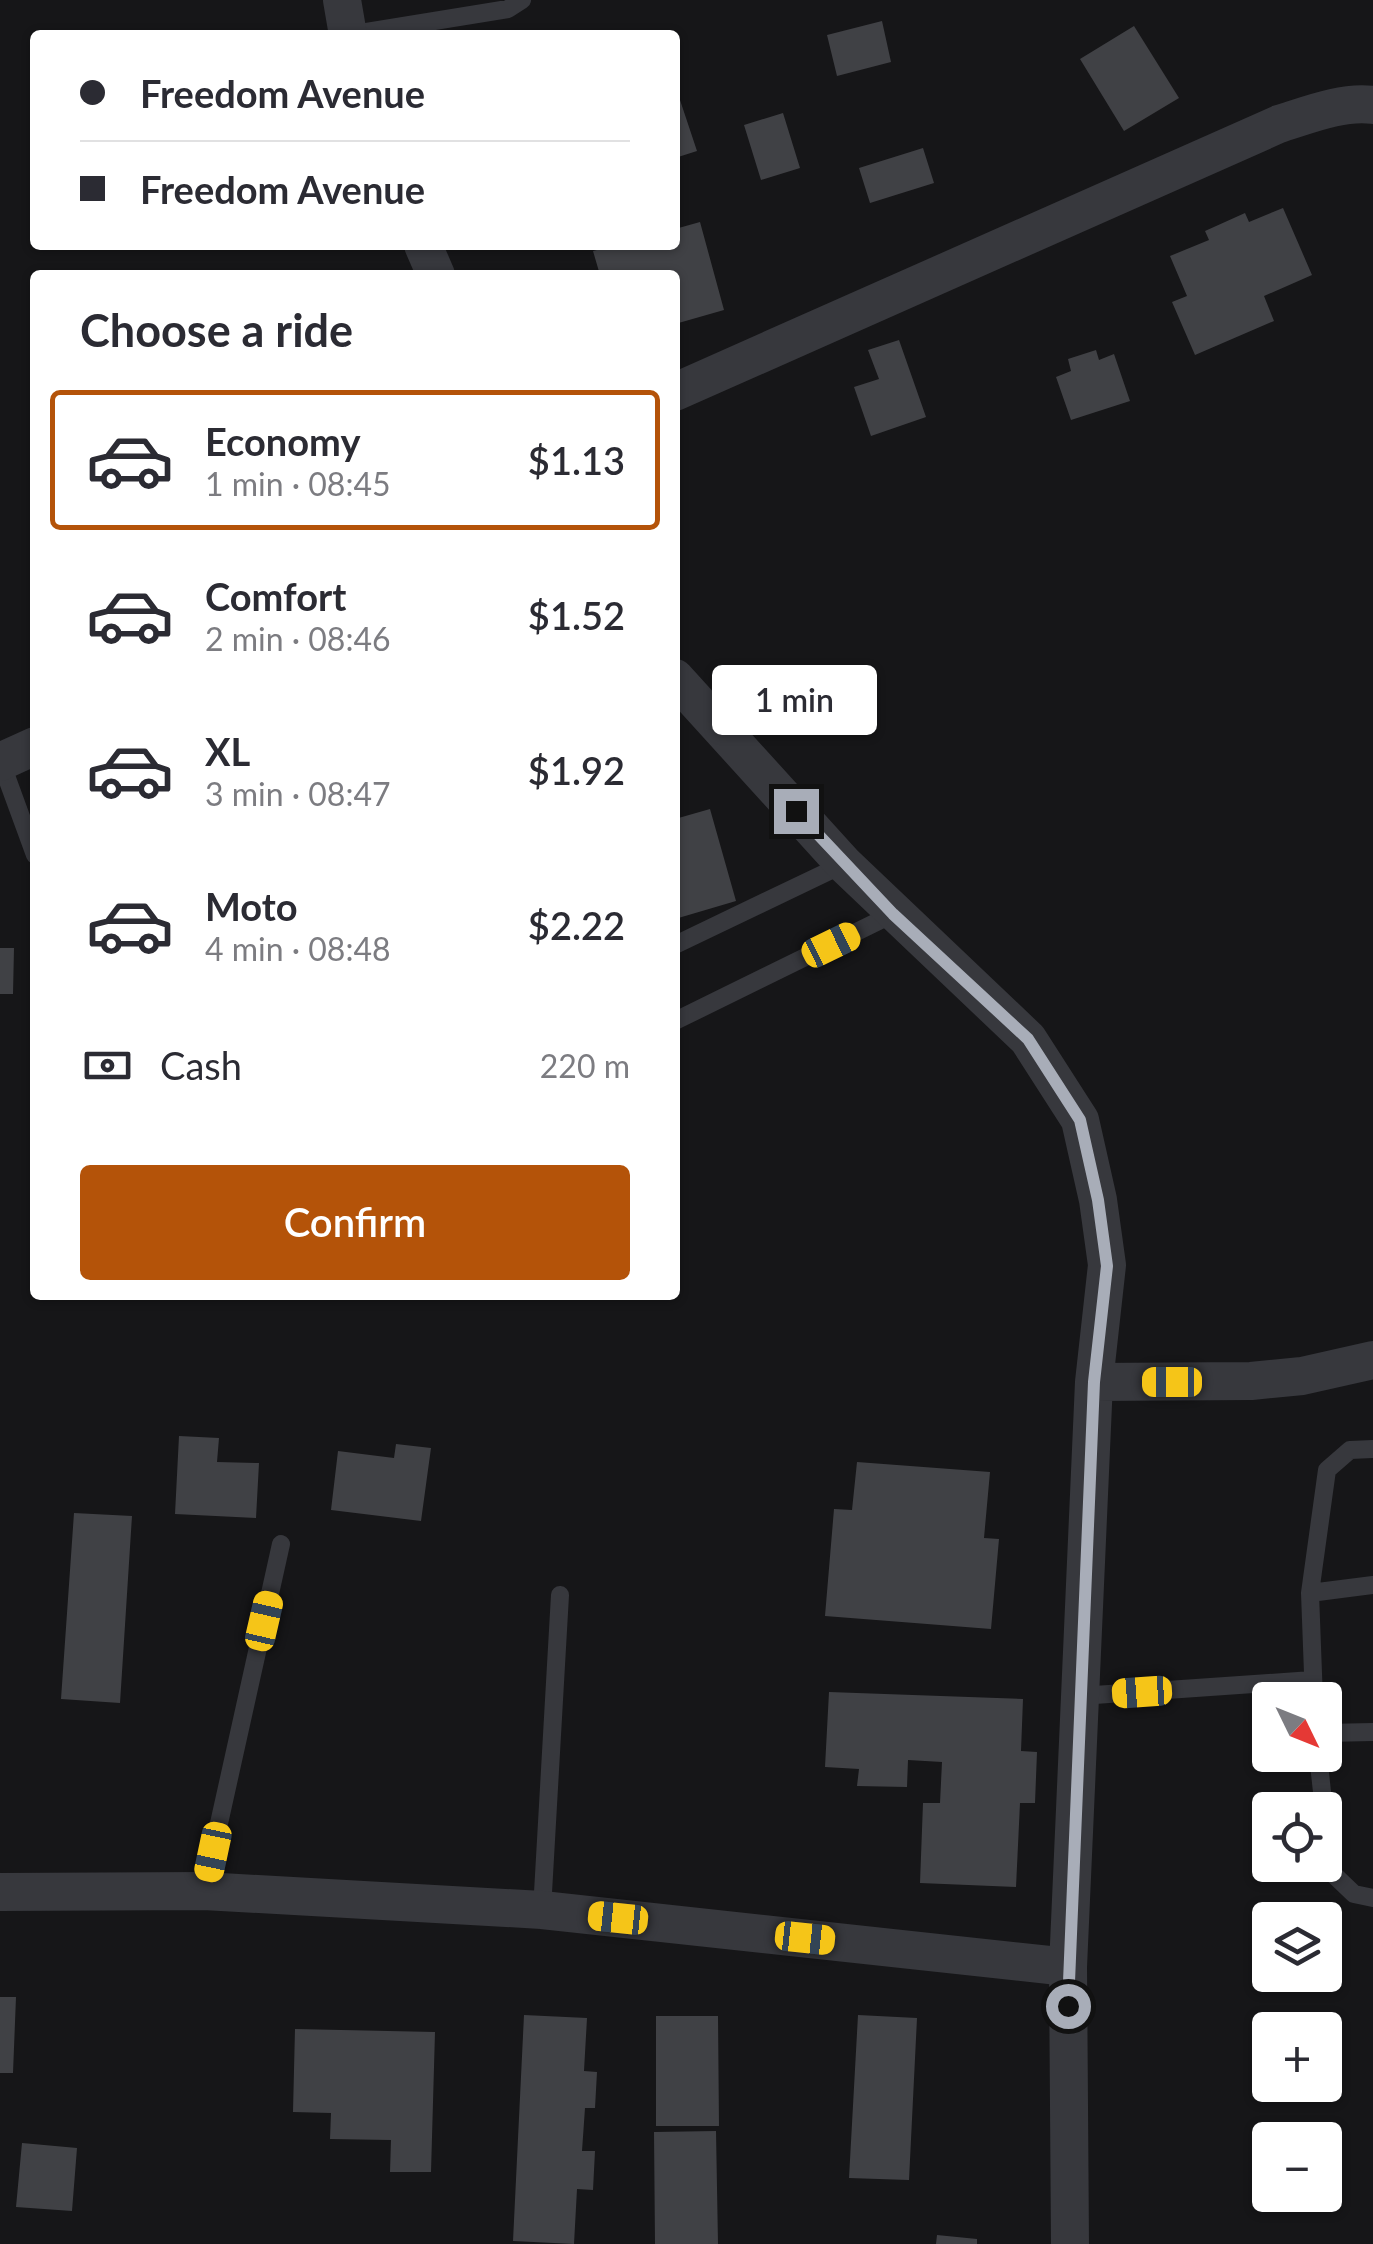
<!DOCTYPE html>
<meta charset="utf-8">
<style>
:root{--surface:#fff;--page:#f7f7f7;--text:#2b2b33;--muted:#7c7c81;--line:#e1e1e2;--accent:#b45309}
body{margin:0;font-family:Lato,sans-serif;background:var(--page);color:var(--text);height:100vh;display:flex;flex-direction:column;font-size:38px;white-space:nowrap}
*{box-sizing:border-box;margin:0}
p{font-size:32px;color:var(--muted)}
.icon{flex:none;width:55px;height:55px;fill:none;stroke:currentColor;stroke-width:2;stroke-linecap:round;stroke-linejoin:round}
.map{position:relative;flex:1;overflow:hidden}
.drawer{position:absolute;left:30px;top:270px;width:650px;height:1030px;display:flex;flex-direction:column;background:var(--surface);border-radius:10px;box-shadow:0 2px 8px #0004}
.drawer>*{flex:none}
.top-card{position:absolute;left:30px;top:30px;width:650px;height:220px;border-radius:10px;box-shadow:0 2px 8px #0004;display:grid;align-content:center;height:220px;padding:0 50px;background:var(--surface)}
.needle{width:65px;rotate:133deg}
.controls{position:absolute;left:1252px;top:1682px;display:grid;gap:20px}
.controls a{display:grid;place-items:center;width:90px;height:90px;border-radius:10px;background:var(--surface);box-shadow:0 2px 8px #0004;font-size:50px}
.end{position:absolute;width:45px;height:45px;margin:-22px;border:12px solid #a8adb8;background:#111;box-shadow:0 0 0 5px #111}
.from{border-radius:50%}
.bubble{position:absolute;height:70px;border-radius:10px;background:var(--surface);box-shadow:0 2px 8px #0004;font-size:32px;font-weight:600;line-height:70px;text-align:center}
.car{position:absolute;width:30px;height:60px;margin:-30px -15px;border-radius:12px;box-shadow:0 0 8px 2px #0007;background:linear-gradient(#f5c518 24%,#345 0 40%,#f5c518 0 76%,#345 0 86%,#f5c518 0)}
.top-card b{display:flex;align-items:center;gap:35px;height:95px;font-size:38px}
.top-card b+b{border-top:2px solid var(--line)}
.top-card i{width:25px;height:25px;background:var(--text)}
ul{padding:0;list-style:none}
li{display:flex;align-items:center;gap:30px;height:140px;margin:0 20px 15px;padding:0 30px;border:5px solid transparent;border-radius:10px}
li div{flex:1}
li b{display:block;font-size:38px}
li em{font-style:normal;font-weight:600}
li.current{border-color:var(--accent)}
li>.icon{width:90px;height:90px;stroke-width:1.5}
h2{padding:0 50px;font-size:45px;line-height:120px}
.pay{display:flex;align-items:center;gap:25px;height:110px;padding:0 50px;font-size:38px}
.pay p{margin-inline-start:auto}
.cta{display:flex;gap:20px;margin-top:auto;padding:20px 50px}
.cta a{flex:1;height:115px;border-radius:10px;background:var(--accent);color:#fff;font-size:40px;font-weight:600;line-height:115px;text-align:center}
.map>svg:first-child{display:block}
</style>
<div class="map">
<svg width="1373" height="2244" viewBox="0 0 1373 2244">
<rect width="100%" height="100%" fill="#161618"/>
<path fill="#404145" d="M 882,21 L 891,62 L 837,76 L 827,35 Z
M 1134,26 L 1179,98 L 1124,131 L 1080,59 Z
M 675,85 L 697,151 L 675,158 Z
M 783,113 L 800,168 L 761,180 L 744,125 Z
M 923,148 L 934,183 L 870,203 L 859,168 Z
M 1283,208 L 1312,275 L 1264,296 L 1274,321 L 1195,355 L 1172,302 L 1187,296 L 1170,256 L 1209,240 L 1205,231 L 1245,213 L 1249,222 Z
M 700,222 L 724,310 L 675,324 L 675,275 L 600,275 L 593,251 L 616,245 L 675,245 L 675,229 Z
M 899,340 L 926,417 L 871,436 L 854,387 L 879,379 L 868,350 Z
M 1096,350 L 1099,360 L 1114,354 L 1130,401 L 1071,420 L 1056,377 L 1071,371 L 1068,359 Z
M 710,809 L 736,901 L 675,919 L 675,819 Z
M 0,948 L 14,948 L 13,994 L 0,994 Z
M 179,1436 L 219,1438 L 217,1462 L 259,1463 L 256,1518 L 175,1514 Z
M 396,1444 L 431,1448 L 421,1521 L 331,1510 L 338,1451 L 394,1458 Z
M 857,1462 L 990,1472 L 984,1538 L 999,1539 L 991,1629 L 825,1616 L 834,1509 L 852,1510 Z
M 74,1513 L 132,1516 L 120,1703 L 61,1699 Z
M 829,1692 L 1023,1699 L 1021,1751 L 1037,1752 L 1035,1803 L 1020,1803 L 1016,1887 L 920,1883 L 923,1803 L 940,1803 L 942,1762 L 908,1760 L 907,1787 L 857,1786 L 859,1769 L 825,1767 Z
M 0,1997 L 16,1997 L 13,2073 L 0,2073 Z
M 524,2015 L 587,2018 L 584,2071 L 597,2072 L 595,2108 L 585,2108 L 582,2151 L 595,2151 L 593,2190 L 577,2189 L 574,2244 L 513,2241 Z
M 858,2015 L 917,2018 L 909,2180 L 849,2178 Z
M 656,2016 L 718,2016 L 719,2126 L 656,2126 Z
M 295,2029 L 435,2032 L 431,2172 L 390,2172 L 391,2140 L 330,2139 L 331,2113 L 293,2112 Z
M 716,2131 L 718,2244 L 655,2244 L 654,2132 Z
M 22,2143 L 77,2148 L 72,2211 L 16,2207 Z
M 937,2235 L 977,2239 L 977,2244 L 936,2244 Z"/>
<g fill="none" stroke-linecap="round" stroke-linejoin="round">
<path stroke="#37383d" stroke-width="18" d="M 348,35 L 508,9 L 522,0
M 1,762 L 35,855
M 675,945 L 844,864
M 675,1021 L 893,914
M 1310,1593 L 1373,1585
M 1080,1696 L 1312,1680
M 1314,1700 L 1310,1593 L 1327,1470 L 1350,1450 L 1373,1449
M 1325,1733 L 1373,1732
M 1318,1755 L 1324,1810
M 1325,1818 L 1331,1872 L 1354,1894 L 1373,1898
M 204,1891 L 281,1544
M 542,1910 L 560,1595"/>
<path stroke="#37383d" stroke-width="38" d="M 342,0 L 348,35
M 423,245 L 436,275
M 675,392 L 1279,124 C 1308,115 1342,101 1373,105
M 675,678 L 844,864 L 1028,1039 L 1080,1120 L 1098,1200 L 1107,1265 L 1094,1382 L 1068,1967 L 1070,2244
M 0,762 L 35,746
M 1094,1382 L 1251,1381 L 1302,1376 L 1373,1360
M 0,1892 L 204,1891 L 542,1910 L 1068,1967"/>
</g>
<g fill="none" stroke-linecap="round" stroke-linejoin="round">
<path stroke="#a8adb8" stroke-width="12" d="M 796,811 L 893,914 L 1028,1039 L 1080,1120 L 1098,1200 L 1107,1266 L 1094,1382 L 1068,2006"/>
</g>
</svg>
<div class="controls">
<a><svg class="needle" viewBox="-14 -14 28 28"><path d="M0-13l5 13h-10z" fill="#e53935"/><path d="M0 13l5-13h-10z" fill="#7c7c81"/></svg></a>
<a><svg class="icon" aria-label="locate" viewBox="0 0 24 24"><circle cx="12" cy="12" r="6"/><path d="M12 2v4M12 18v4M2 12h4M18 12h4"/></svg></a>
<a><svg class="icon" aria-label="layers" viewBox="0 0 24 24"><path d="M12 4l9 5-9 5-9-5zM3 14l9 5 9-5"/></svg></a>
<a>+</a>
<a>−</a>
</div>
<i class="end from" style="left:1068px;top:2006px"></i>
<i class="end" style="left:796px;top:811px"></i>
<div class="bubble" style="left:712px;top:665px;width:165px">1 min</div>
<i class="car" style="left:831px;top:945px;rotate:64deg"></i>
<i class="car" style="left:1172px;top:1382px;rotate:270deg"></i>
<i class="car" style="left:264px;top:1621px;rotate:13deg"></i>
<i class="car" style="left:1142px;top:1692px;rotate:266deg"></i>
<i class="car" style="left:213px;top:1852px;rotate:192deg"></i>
<i class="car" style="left:618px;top:1918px;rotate:276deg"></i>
<i class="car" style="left:805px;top:1938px;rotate:96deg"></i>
<div class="top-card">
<b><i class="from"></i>Freedom Avenue</b>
<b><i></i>Freedom Avenue</b>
</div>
<section class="drawer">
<h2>Choose a ride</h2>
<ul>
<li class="current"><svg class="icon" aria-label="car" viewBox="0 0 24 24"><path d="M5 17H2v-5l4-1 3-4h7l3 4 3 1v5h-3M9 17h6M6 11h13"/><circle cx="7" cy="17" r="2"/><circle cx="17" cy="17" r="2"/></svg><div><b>Economy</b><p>1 min · 08:45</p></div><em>$1.13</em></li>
<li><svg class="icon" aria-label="car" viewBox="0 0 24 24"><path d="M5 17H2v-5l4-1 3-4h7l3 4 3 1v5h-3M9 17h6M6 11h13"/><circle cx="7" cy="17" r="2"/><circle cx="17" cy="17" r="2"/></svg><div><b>Comfort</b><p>2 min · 08:46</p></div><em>$1.52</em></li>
<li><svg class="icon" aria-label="car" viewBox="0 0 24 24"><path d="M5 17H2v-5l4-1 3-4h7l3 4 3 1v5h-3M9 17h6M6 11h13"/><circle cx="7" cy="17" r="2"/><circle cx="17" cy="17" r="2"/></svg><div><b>XL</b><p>3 min · 08:47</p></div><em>$1.92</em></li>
<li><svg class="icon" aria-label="car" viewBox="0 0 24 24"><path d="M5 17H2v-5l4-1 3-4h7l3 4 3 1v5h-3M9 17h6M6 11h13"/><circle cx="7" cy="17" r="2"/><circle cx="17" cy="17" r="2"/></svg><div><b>Moto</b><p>4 min · 08:48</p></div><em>$2.22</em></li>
</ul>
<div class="pay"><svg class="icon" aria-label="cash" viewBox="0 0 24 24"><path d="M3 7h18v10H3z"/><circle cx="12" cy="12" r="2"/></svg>Cash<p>220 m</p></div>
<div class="cta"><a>Confirm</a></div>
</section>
</div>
